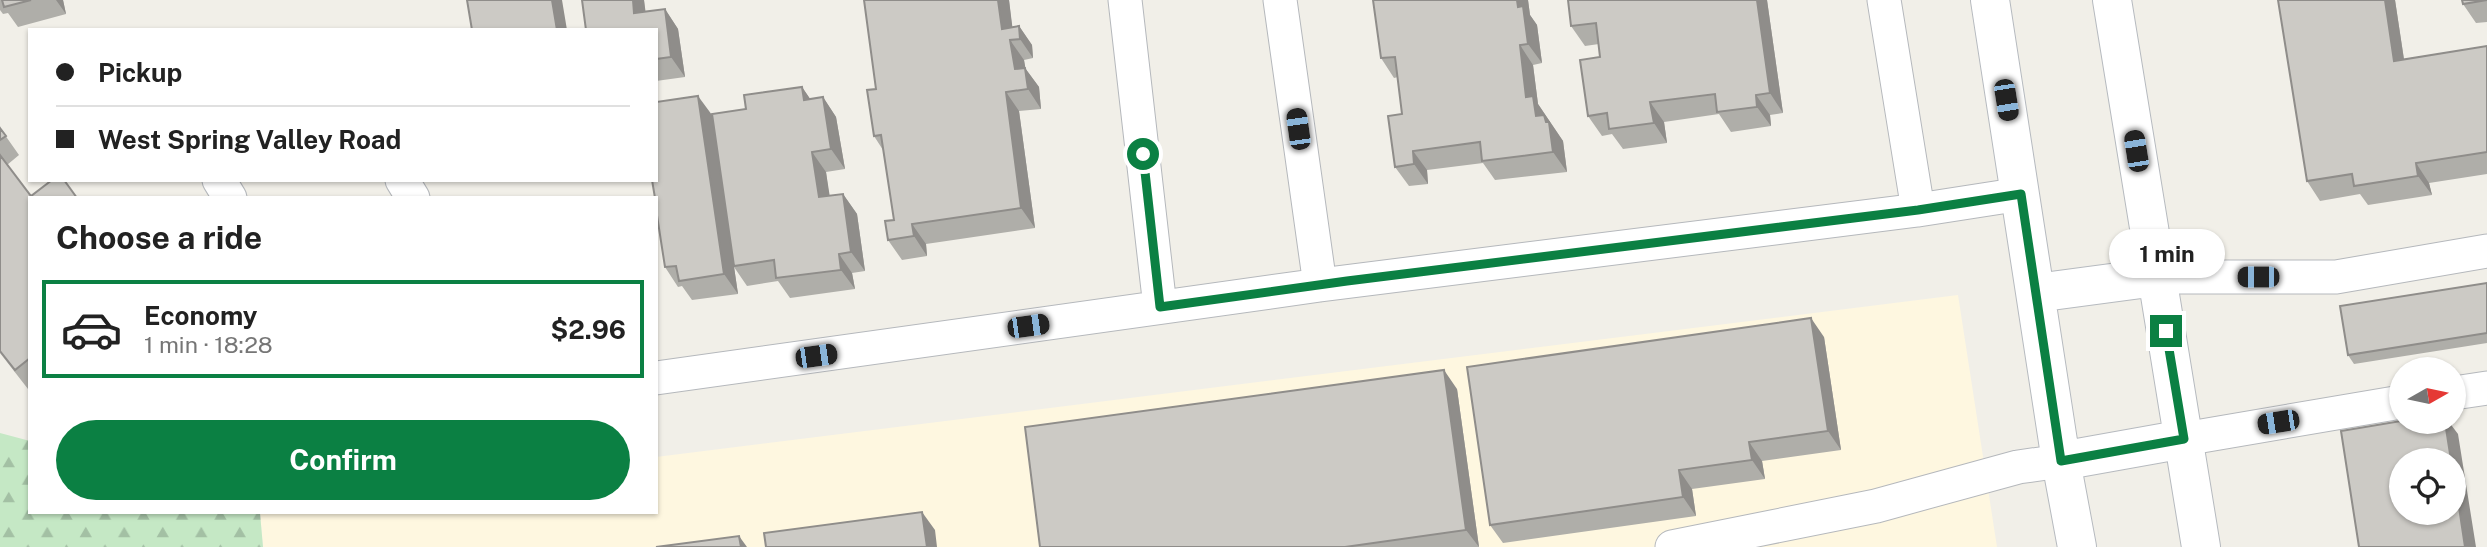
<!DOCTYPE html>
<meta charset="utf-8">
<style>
:root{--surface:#fff;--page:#f6f6f6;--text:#222;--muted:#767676;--line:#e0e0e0;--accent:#0b8043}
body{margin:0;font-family:"Public Sans",sans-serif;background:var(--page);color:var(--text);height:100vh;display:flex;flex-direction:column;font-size:26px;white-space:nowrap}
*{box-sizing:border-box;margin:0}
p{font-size:23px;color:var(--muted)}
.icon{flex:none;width:38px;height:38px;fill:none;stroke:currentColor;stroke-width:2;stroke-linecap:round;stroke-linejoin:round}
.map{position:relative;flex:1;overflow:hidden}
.sheet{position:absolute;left:28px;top:196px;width:630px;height:318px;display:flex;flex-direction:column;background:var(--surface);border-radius:0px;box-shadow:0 2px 5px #0004}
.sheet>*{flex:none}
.banner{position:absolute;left:28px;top:28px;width:630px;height:154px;border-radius:0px;box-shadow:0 2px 5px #0004;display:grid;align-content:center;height:154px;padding:0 28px;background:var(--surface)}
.needle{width:46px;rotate:81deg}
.controls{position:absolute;left:2389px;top:357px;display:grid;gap:14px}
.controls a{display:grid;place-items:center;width:77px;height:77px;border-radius:50%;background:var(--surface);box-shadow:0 2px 5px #0004;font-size:35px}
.end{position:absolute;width:32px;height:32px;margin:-16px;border:9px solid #0b8043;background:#fff;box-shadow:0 0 0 4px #fff}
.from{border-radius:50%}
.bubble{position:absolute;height:49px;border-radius:24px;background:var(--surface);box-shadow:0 2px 5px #0004;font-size:23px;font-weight:700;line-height:49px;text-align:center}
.car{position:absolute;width:21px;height:42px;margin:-21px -10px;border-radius:9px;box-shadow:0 0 5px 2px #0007;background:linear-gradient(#222 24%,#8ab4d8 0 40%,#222 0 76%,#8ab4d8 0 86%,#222 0)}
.banner b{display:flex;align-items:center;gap:24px;height:66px;font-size:26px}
.banner b+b{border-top:2px solid var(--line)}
.banner i{width:18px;height:18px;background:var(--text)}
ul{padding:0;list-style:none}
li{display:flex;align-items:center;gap:21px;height:98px;margin:0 14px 10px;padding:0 14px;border:4px solid transparent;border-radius:0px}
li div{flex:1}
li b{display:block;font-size:26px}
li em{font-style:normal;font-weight:700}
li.active{border-color:var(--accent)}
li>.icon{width:63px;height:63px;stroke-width:1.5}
h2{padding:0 28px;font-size:32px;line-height:84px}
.action{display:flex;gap:14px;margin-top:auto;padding:14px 28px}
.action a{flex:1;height:80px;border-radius:42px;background:var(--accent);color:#fff;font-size:28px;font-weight:700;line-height:80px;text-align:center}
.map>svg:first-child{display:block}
</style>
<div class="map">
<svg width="2487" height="547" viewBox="0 0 2487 547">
<defs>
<pattern id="forest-firs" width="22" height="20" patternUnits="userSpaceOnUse" patternTransform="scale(1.75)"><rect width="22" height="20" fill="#c5e8c5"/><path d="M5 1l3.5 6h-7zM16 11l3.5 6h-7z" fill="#a3c0a4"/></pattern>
</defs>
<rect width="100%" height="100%" fill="#f1efe8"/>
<path fill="#fef7e0" d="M 1958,295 L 1997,547 L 263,547 L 260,513 L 656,513 L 656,457 Z"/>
<path fill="url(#forest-firs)" d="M 0,433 L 30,441 L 30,513 L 260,513 L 263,547 L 0,547 Z"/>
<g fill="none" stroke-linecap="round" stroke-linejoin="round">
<defs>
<path id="lane" d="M 1125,0 L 1160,307
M 1280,0 L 1320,285
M 1884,0 L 1918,210
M 219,180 L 230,198
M 402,180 L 413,198
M 2156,277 L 2336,277 L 2487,251
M 656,378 L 1320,285 L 1918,210 L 2021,194
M 2454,393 L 2487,388
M 2184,439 L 2401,402
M 1672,547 L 1876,506 L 2018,467 L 2061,461"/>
<path id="secondary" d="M 1990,0 L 2061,461 L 2077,547
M 2112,0 L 2201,547
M 2036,293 L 2156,277
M 2061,461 L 2184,439"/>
</defs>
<use href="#lane" stroke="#b5b8bc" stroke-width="35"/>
<use href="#secondary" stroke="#b6babf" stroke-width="40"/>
<use href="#lane" stroke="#fff" stroke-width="33"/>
<use href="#secondary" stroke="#fff" stroke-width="38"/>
</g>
<path fill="#afaea9" d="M 0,0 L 63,0 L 66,14 L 18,27 L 8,13 L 3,14 L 0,10 Z
M 582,0 L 644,0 L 645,12 L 665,9 L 678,29 L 685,77 L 656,81 L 656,30 Z
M 864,0 L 1009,0 L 1012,27 L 1019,26 L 1032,45 L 1033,58 L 1024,60 L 1025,68 L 1039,87 L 1041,109 L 1019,111 L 1035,228 L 926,244 L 927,256 L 902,260 L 888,240 L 894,220 L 883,150 L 874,136 L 876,89 Z
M 1373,0 L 1528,0 L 1530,15 L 1537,25 L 1542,63 L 1533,65 L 1538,104 L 1563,141 L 1567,172 L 1495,180 L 1483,163 L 1427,170 L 1428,184 L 1409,186 L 1395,167 L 1402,114 L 1398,77 L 1394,78 L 1381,58 Z
M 1767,0 L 1783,113 L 1770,115 L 1771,126 L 1731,132 L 1719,114 L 1664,122 L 1667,143 L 1623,149 L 1612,134 L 1602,136 L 1588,116 L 1600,57 L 1599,44 L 1585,46 L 1571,26 Z
M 2278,0 L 2395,0 L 2404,59 L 2487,46 L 2487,174 L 2429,183 L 2432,195 L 2368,205 L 2360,194 L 2320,201 L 2307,181 Z
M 2487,0 L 2487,22 L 2476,23 L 2463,4 Z
M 802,87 L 810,99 L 823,97 L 836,117 L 845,169 L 826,172 L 829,196 L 843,194 L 857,214 L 865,271 L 852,273 L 855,289 L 790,298 L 778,281 L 747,286 L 734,267 L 738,294 L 692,300 L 682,286 L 678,287 L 665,267 L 712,115 L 731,246 L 746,109 Z
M 0,128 L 19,155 L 7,165 L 30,198 L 30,388 L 28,389 L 0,353 Z
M 2487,283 L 2487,343 L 2354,364 L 2348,355 Z
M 1824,337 L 1841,450 L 1762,461 L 1765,479 L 1692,489 L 1696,516 L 1503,543 L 1490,525 Z
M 1457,389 L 1479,547 L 1040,547 Z"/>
<path fill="#8f8d8a" d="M 56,0 L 63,0 L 66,14 Z
M 552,0 L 562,0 L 567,30 L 557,30 Z
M 633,0 L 644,0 L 648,30 L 634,13 Z
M 998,0 L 1009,0 L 1014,40 L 1010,40 L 1024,60 L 1026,71 L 1025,68 L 1039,87 L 1041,109 L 1015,69 L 1002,29 Z
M 1517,0 L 1528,0 L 1530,15 L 1537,25 L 1542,63 L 1528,44 L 1518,7 Z
M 1757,0 L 1767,0 L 1783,113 L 1770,93 Z
M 2385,0 L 2395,0 L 2407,80 L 2394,61 Z
M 665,9 L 678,29 L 685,77 L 671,57 Z
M 1019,26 L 1032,45 L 1033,58 L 1020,39 Z
M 1520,45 L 1533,65 L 1538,104 L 1563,141 L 1567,172 L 1553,152 L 1526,97 Z
M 802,87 L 815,106 L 804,100 Z
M 1006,92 L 1019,111 L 1035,228 L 1021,208 Z
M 1756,95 L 1770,115 L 1771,126 L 1757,107 Z
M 698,96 L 712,115 L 738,294 L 724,274 Z
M 823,97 L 836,117 L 845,169 L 831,149 Z
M 1650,102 L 1664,122 L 1667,143 L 1654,123 Z
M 1413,151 L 1427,170 L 1428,184 L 1414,164 Z
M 812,152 L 826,172 L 833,217 L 819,197 Z
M 2416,163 L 2429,183 L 2432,195 L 2418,176 Z
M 843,194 L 857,214 L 865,271 L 851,252 Z
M 912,224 L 926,244 L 927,256 L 914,236 Z
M 839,254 L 852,273 L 855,289 L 841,270 Z
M 1811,318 L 1824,337 L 1841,450 L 1828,431 Z
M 1444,370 L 1457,389 L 1479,547 L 1466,530 Z
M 2445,422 L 2449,422 L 2458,434 L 2476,547 L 2465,547 L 2454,474 L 2454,460 L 2451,460 Z
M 1749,442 L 1762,461 L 1765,479 L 1752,460 Z
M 1679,470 L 1692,489 L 1696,516 L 1683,497 Z
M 922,512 L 935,530 L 937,547 L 927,547 Z
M 739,536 L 747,547 L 741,547 Z"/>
<path fill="#cccac5" stroke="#8f8d8a" stroke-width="2" d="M 2,0 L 31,0 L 4,7 Z
M 467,0 L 552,0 L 557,30 L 472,30 Z
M 582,0 L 633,0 L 634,13 L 665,9 L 671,57 L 656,59 L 656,30 L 586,30 Z
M 864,0 L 998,0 L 1002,29 L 1019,26 L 1020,39 L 1010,40 L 1015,69 L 1025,68 L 1028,89 L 1006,92 L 1021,208 L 912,224 L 914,236 L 888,240 L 885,221 L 894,220 L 881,135 L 874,136 L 867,90 L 876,89 Z
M 1373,0 L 1517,0 L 1518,7 L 1523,6 L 1528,44 L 1520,45 L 1526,97 L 1533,96 L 1536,116 L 1544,115 L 1546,122 L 1549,122 L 1553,152 L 1482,161 L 1480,142 L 1413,151 L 1414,164 L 1395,167 L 1388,116 L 1402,114 L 1395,57 L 1381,58 Z
M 1568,0 L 1757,0 L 1770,93 L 1756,95 L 1757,107 L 1717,112 L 1715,94 L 1650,102 L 1654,123 L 1609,129 L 1607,113 L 1588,116 L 1580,60 L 1600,57 L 1596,23 L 1571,26 Z
M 2278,0 L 2385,0 L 2394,61 L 2487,46 L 2487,152 L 2416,163 L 2418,176 L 2354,186 L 2352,174 L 2307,181 Z
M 2462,0 L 2487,0 L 2463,4 Z
M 802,87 L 804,100 L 823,97 L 831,149 L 812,152 L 819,197 L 843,194 L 851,252 L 839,254 L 841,270 L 776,278 L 774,260 L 734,266 L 712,114 L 746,109 L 744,95 Z
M 698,96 L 724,274 L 679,281 L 676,266 L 665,267 L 656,209 L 656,198 L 655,198 L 652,180 L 656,180 L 656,102 Z
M 0,128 L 6,136 L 0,140 Z
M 0,155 L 31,196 L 52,180 L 64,180 L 77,198 L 30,198 L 30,358 L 15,370 L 0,351 Z
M 2487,283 L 2487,333 L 2348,355 L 2340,306 Z
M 1811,318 L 1828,431 L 1749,442 L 1752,460 L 1679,470 L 1683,497 L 1490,525 L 1467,367 Z
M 1444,370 L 1466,530 L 1345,547 L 1040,547 L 1025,427 Z
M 2401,421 L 2445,422 L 2451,460 L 2401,460 L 2401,513 L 2454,513 L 2454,474 L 2465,547 L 2359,547 L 2341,431 Z
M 922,512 L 927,547 L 766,547 L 764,533 Z
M 739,536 L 741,547 L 656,547 Z"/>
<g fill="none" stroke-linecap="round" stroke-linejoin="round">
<path stroke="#0b8043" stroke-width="9" d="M 1143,154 L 1160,307 L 1347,281 L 1918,210 L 2021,194 L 2061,461 L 2184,439 L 2166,331"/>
</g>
</svg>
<div class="controls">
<a><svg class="needle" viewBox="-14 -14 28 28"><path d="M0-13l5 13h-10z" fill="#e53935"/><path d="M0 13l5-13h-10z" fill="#767676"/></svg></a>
<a><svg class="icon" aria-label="locate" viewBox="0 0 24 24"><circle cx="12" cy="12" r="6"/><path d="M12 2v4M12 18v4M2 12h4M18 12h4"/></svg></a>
</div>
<i class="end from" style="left:1143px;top:154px"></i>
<i class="end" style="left:2166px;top:331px"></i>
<div class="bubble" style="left:2109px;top:229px;width:116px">1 min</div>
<i class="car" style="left:2006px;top:100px;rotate:171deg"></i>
<i class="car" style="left:1298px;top:129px;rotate:352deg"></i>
<i class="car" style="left:2136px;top:151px;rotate:351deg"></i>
<i class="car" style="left:2258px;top:277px;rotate:270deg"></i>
<i class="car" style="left:1028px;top:326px;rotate:82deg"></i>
<i class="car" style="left:816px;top:356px;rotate:82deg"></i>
<i class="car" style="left:2278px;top:422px;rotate:261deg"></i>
<div class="banner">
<b><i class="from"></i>Pickup</b>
<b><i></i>West Spring Valley Road</b>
</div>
<section class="sheet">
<h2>Choose a ride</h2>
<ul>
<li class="active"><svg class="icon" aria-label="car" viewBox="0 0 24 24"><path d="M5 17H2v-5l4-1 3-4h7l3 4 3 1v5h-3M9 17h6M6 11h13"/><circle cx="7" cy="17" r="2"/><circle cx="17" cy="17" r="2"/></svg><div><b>Economy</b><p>1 min · 18:28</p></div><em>$2.96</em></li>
</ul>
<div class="action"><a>Confirm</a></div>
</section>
</div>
